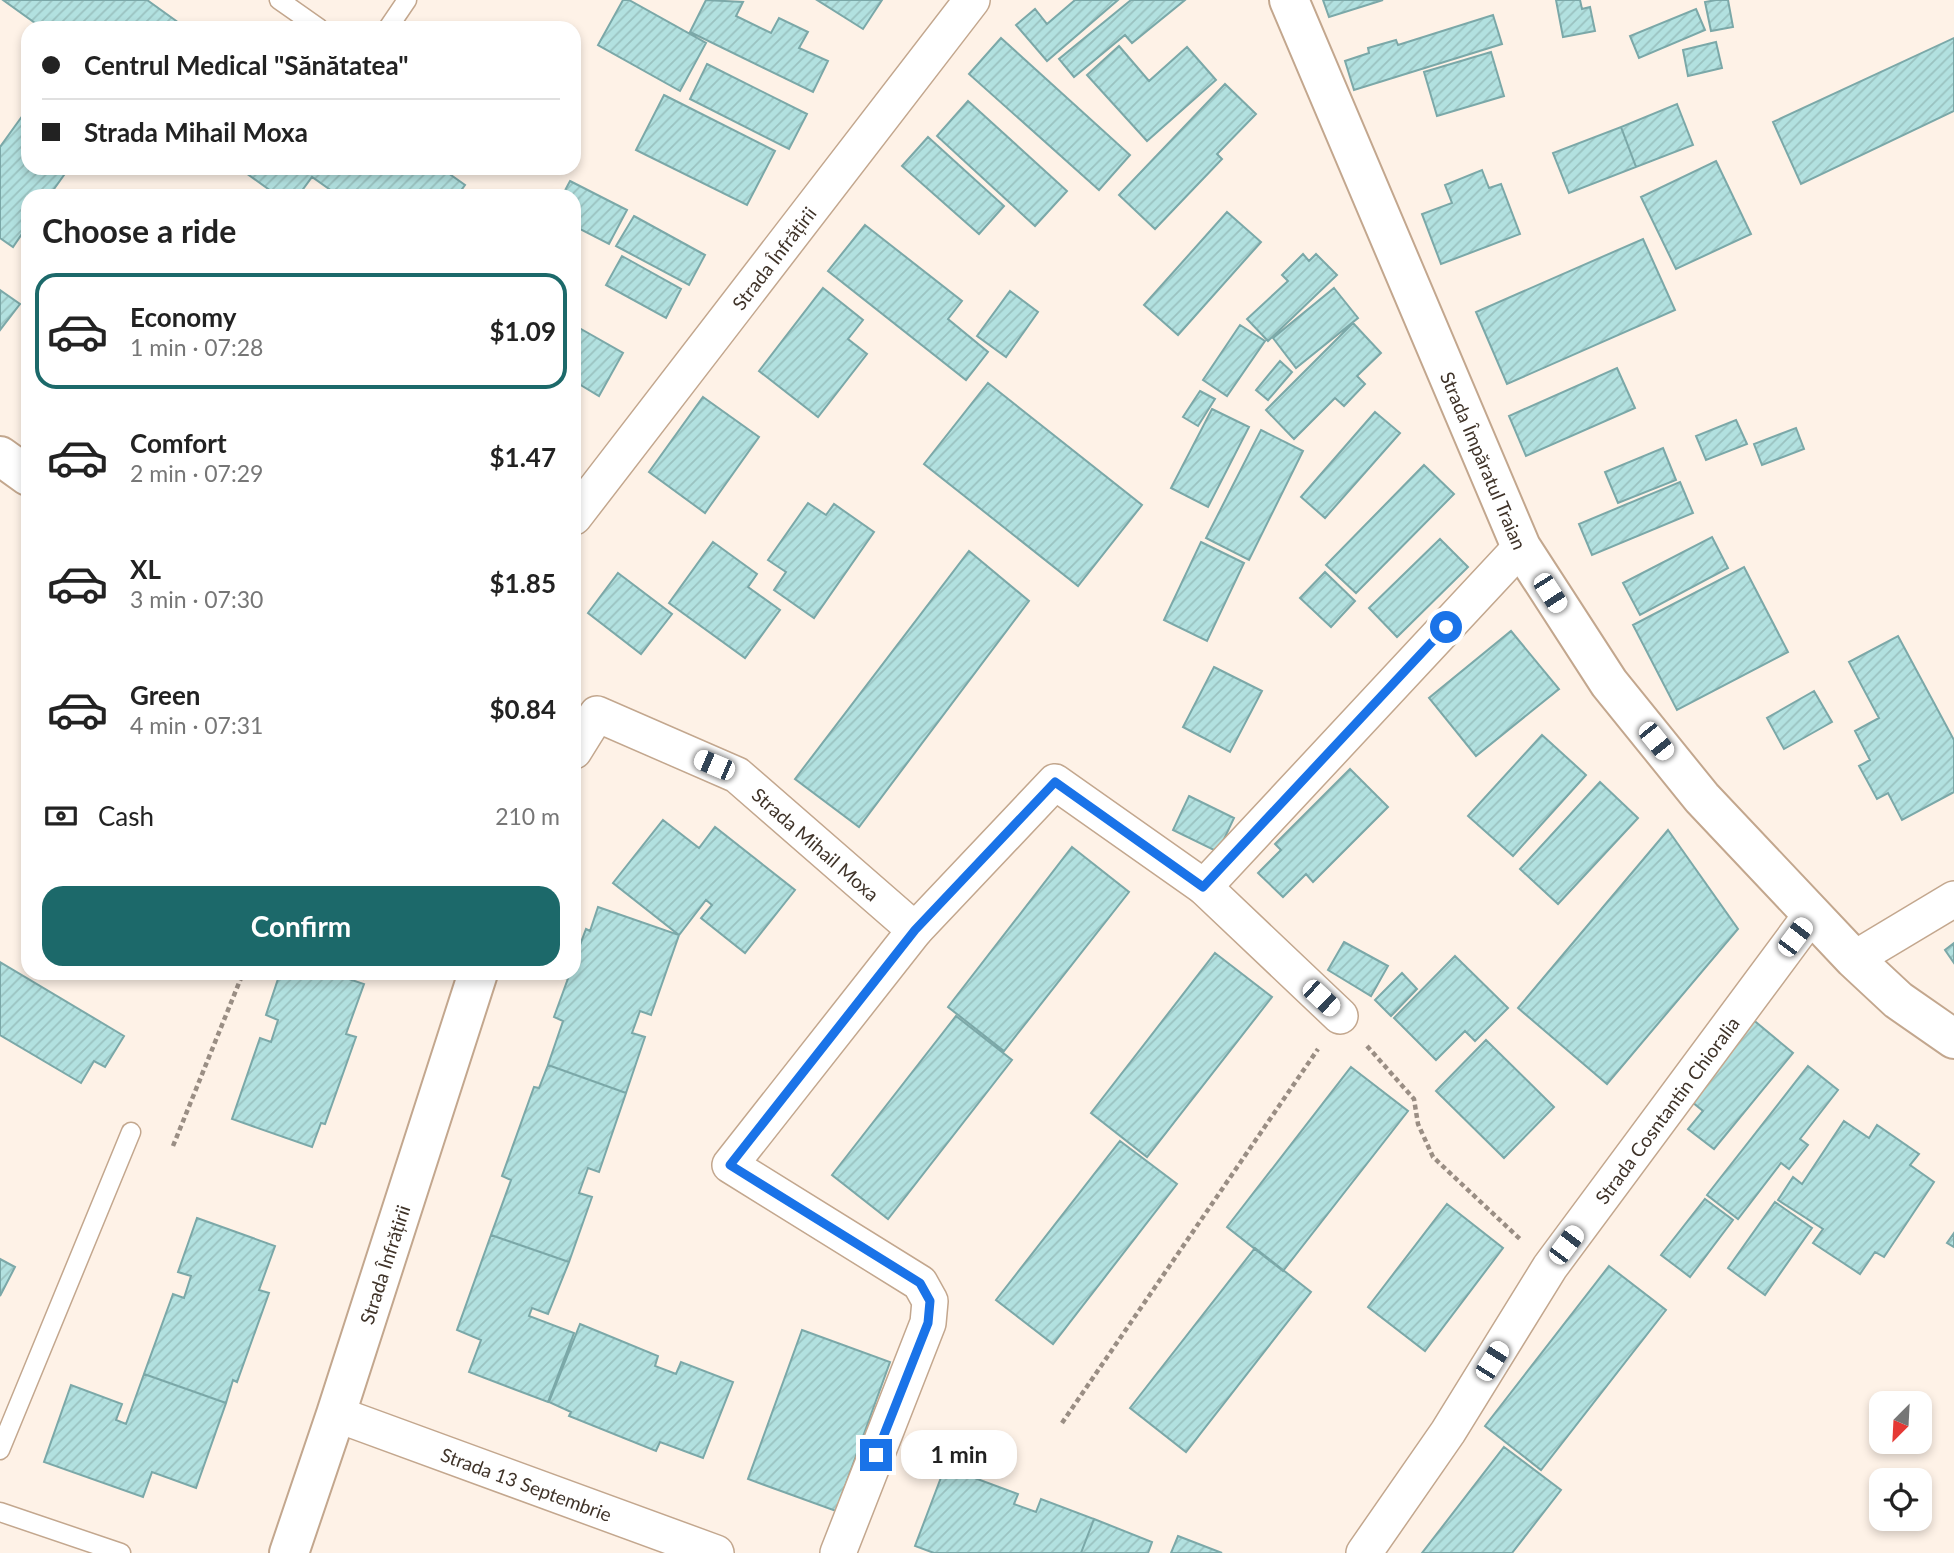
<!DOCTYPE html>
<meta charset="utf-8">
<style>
:root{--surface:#fff;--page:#f2f2f2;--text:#222;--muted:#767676;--line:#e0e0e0;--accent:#1c696a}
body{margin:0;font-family:Lato,sans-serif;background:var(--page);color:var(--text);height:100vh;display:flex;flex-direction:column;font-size:26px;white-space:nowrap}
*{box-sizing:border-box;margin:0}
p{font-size:23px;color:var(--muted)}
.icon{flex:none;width:38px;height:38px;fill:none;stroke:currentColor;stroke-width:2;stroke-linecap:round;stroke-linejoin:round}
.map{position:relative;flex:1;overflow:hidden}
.drawer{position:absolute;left:21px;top:189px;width:560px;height:791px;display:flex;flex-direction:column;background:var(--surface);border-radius:21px;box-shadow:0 4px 10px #0003}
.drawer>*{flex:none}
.top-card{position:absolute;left:21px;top:21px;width:560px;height:154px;border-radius:21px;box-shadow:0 4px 10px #0003;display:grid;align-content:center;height:154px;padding:0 21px;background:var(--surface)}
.needle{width:46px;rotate:204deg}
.tools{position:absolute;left:1869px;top:1391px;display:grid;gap:14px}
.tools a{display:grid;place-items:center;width:63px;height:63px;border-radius:14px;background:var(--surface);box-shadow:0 4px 10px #0003;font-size:35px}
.end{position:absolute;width:32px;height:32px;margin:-16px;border:9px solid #1a73e8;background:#fff;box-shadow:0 0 0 4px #fff}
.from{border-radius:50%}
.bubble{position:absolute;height:49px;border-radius:21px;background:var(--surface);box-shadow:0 4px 10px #0003;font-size:23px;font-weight:700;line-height:49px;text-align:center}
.car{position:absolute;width:21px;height:42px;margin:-21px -10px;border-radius:9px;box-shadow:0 0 5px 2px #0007;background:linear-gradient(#fff 24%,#345 0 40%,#fff 0 76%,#345 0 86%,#fff 0)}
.top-card b{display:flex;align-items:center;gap:24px;height:66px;font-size:26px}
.top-card b+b{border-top:2px solid var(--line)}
.top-card i{width:18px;height:18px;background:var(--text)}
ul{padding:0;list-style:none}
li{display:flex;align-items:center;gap:21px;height:116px;margin:0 14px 10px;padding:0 7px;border:4px solid transparent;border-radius:21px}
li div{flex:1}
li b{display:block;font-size:26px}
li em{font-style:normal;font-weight:700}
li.on{border-color:var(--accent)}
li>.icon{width:63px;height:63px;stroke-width:1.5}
h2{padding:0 21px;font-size:32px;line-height:84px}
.pay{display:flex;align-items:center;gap:18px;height:77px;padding:0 21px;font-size:26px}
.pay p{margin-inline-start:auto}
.button{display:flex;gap:14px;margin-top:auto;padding:14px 21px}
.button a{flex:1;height:80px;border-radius:21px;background:var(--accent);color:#fff;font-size:28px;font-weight:700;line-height:80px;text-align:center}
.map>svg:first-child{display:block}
</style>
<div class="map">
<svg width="1954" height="1553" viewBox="0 0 1954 1553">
<defs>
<pattern id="building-hatch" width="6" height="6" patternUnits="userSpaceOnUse" patternTransform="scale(1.75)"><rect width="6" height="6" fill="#b2e1e0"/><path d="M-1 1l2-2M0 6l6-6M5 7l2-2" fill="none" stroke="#9ac2c0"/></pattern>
</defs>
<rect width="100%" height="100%" fill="#fef2e7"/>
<path fill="url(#building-hatch)" stroke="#7ba8a8" stroke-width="2" d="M 3,0 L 147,0 L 186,28 L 42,28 Z
M 623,0 L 629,0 L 706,43 L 680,91 L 598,45 Z
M 706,0 L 743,2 L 736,16 L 771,33 L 779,18 L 808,32 L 799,48 L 828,61 L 813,92 L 690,32 Z
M 817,0 L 882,0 L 863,29 Z
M 1075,0 L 1118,0 L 1047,61 L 1016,25 L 1035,9 L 1047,24 Z
M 1131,0 L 1185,0 L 1132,43 L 1125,35 L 1074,77 L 1059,59 Z
M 1323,0 L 1383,0 L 1329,17 Z
M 1556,0 L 1580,0 L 1582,9 L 1590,7 L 1595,31 L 1563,37 Z
M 1716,0 L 1728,0 L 1733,27 L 1711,31 L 1705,2 Z
M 1696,9 L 1705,30 L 1639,58 L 1630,36 Z
M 1493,15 L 1502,44 L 1354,90 L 1345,61 L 1369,53 L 1368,48 L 1396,40 L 1398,45 Z
M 1001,38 L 1130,155 L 1099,190 L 969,74 Z
M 1954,38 L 1954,111 L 1801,184 L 1773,122 Z
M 1716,42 L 1722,68 L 1688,76 L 1683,50 Z
M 1119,46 L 1149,81 L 1187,47 L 1216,80 L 1147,141 L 1087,75 Z
M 1491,52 L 1504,96 L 1437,116 L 1424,72 Z
M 707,64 L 807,114 L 789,149 L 690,99 Z
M 1225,84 L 1256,114 L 1217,154 L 1222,159 L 1155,229 L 1119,195 Z
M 664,95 L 775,151 L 747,205 L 636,150 Z
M 968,101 L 1067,191 L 1035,226 L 937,136 Z
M 1677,104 L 1693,145 L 1636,167 L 1621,127 Z
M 28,108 L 28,168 L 69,168 L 49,196 L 28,196 L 28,225 L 13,247 L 0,238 L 0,147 Z
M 1621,127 L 1636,167 L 1569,193 L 1553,153 Z
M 928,137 L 1004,206 L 979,234 L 902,166 Z
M 1716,161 L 1751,234 L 1676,269 L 1641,197 Z
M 239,168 L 441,168 L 465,185 L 457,196 L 339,196 L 312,177 L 298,196 L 278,196 Z
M 1482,170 L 1489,188 L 1501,184 L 1520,234 L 1441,264 L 1422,214 L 1452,203 L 1445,185 Z
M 570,181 L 627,210 L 609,244 L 574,226 L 574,196 L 562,196 Z
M 1227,212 L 1261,242 L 1178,335 L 1144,305 Z
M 634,216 L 705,255 L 689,285 L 616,246 Z
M 865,225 L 962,301 L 948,319 L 988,352 L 966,380 L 828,271 Z
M 1643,239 L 1675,310 L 1507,384 L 1476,312 Z
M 1303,254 L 1309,261 L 1316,254 L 1337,275 L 1268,341 L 1247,319 L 1288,281 L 1282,275 Z
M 622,256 L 681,289 L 666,318 L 606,285 Z
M 823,288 L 863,320 L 848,339 L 867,354 L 818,417 L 759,371 Z
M 1334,288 L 1358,318 L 1296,368 L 1273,338 Z
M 0,290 L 20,304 L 0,330 Z
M 1010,291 L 1038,312 L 1006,357 L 977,336 Z
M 1353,323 L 1381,353 L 1357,376 L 1365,384 L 1344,406 L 1335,398 L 1294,439 L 1266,410 Z
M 574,325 L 623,353 L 599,396 L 574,381 Z
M 1240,325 L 1265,341 L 1227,396 L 1203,380 Z
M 1280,361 L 1292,372 L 1268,400 L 1256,390 Z
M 1617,368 L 1635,408 L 1526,456 L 1509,416 Z
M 988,383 L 1142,505 L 1078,586 L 924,464 Z
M 1200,391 L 1215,399 L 1198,426 L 1183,417 Z
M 703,397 L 759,437 L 705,513 L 649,472 Z
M 1212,409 L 1249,427 L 1208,507 L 1171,488 Z
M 1375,412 L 1400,433 L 1325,518 L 1301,497 Z
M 1736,420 L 1747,444 L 1706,460 L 1696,436 Z
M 1796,428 L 1804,449 L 1762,465 L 1754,444 Z
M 1261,430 L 1303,451 L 1249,560 L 1206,538 Z
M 1663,448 L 1676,480 L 1618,503 L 1605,472 Z
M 1424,465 L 1454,494 L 1356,593 L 1326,565 Z
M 1680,482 L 1693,513 L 1592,555 L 1579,524 Z
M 808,503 L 826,515 L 834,504 L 874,532 L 814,618 L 774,590 L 786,572 L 768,560 Z
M 1712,537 L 1728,568 L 1640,615 L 1623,583 Z
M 1440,539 L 1468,567 L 1397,637 L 1369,608 Z
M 713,542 L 757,574 L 748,587 L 780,610 L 745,658 L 669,603 Z
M 1201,542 L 1244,563 L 1207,641 L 1164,620 Z
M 969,551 L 1029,601 L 859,827 L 795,779 Z
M 1744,567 L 1788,652 L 1677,710 L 1633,625 Z
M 1325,572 L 1355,601 L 1331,627 L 1300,598 Z
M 618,573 L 672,614 L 641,654 L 588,613 Z
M 1511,631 L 1559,689 L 1476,756 L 1429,698 Z
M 1898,636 L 1954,740 L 1954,792 L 1902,820 L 1888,793 L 1877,799 L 1859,766 L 1870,760 L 1855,731 L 1879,718 L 1849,662 Z
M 1214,667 L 1262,691 L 1230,752 L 1183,727 Z
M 1814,691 L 1832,722 L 1784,749 L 1767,718 Z
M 1542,735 L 1586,775 L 1513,856 L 1468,816 Z
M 1350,769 L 1388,807 L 1313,882 L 1306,874 L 1283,897 L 1258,873 L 1281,850 L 1275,844 Z
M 1600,782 L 1638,818 L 1558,904 L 1520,869 Z
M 1189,796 L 1234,818 L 1218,852 L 1173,830 Z
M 663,820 L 699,848 L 715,827 L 795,890 L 745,953 L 701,918 L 712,905 L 706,900 L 679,935 L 613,883 Z
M 1668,830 L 1738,929 L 1607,1084 L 1518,1008 Z
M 1072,847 L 1129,892 L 1004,1051 L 948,1007 Z
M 598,907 L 679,935 L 651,1015 L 640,1011 L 632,1033 L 645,1037 L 626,1093 L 548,1065 L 563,1021 L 554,1017 L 570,973 L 574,973 L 574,961 L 586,929 L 590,931 Z
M 1344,942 L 1388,966 L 1371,996 L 1328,970 Z
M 1954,943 L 1954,963 L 1945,950 Z
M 1215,953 L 1272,997 L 1147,1157 L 1091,1113 Z
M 1455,956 L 1508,1008 L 1475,1041 L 1465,1031 L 1436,1060 L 1394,1018 Z
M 0,962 L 124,1036 L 105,1067 L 94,1061 L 81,1083 L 0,1035 Z
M 280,973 L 331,973 L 364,984 L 346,1034 L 356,1037 L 325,1124 L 321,1123 L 312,1147 L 232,1119 L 260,1038 L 271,1042 L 278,1020 L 266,1015 Z
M 344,973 L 365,973 L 363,979 Z
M 1402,973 L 1417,989 L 1391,1016 L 1375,1000 Z
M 956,1016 L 1012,1060 L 888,1219 L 832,1175 Z
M 1751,1018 L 1793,1053 L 1714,1149 L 1688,1129 L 1703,1111 L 1686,1097 Z
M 1486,1040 L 1554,1107 L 1504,1158 L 1436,1091 Z
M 548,1065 L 626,1093 L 599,1172 L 588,1168 L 579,1193 L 592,1197 L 569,1262 L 491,1235 L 511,1180 L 502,1176 L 534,1087 L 539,1088 Z
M 1808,1066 L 1838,1090 L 1800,1139 L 1808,1145 L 1789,1169 L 1781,1163 L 1738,1219 L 1707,1195 Z
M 1351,1067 L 1408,1111 L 1283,1271 L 1227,1227 Z
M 1844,1121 L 1869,1138 L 1877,1125 L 1919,1154 L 1910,1165 L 1934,1182 L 1884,1257 L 1875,1252 L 1860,1274 L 1813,1243 L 1823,1229 L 1778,1200 L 1793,1177 L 1802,1184 Z
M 1120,1141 L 1177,1184 L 1053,1344 L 996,1300 Z
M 1705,1199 L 1733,1220 L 1690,1277 L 1661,1255 Z
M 1775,1202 L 1812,1228 L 1765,1295 L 1728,1268 Z
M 1447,1204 L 1503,1248 L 1425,1351 L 1368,1307 Z
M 197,1218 L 275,1246 L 259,1290 L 269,1293 L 237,1382 L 233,1380 L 226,1403 L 144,1374 L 173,1294 L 184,1298 L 191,1276 L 178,1272 Z
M 1954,1233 L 1954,1247 L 1947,1243 Z
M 491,1235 L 569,1262 L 548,1314 L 532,1308 L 529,1316 L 574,1333 L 548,1402 L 469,1372 L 481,1340 L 457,1330 Z
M 1255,1248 L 1311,1292 L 1186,1452 L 1130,1408 Z
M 0,1259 L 15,1267 L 0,1296 Z
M 1609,1266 L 1666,1310 L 1541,1470 L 1485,1426 Z
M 580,1324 L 658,1356 L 655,1366 L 676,1374 L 681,1362 L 733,1382 L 703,1458 L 660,1442 L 656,1451 L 569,1416 L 571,1412 L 549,1402 Z
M 802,1330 L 890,1362 L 836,1511 L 748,1479 Z
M 144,1374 L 226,1403 L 196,1488 L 152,1472 L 143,1497 L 44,1462 L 71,1385 L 122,1404 L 116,1420 L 126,1424 Z
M 1504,1447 L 1561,1490 L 1512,1553 L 1422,1553 Z
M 945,1467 L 1018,1494 L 1014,1504 L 1036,1512 L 1041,1499 L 1094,1519 L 1081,1553 L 934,1553 L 915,1546 Z
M 1094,1519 L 1152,1542 L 1148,1553 L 1081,1553 Z
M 1178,1536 L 1222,1553 L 1171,1553 Z"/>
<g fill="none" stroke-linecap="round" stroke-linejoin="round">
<defs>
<path id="service" d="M 279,0 L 319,28
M 388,28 L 407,0
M 0,1450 L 131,1132
M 0,1512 L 121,1553"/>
<g id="minor">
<path id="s1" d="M 574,517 L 972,0"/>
<path id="s2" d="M 574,751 L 597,714 L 737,775 L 915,930"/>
<path d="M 1204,887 L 1521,547"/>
<path d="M 1854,959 L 1954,899"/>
<path id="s3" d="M 336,1414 L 716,1553"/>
<path d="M 838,1553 L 928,1323 L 930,1301 L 920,1283 L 730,1165 L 915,930 L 1055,782 L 1204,887 L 1340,1016"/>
<path id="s4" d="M 1364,1553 L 1448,1432 L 1550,1267 L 1811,915"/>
</g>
<g id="tertiary">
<path id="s5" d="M 1289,0 L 1521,547 L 1609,683 L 1702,798 L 1854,959 L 1898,1000 L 1954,1039"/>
<path d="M 0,456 L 28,476"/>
<path id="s6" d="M 289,1553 L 336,1414 L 478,973"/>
</g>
</defs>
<use href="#service" stroke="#c3a78e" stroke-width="21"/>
<use href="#minor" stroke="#c3a78e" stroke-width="38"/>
<use href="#tertiary" stroke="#c3a78e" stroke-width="42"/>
<path stroke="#9a8e84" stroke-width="4.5" stroke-dasharray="5 3.5" stroke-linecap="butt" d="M 1367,1046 L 1414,1099 L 1418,1124 L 1433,1157 L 1521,1240
M 173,1146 L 243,973
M 1062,1423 L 1318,1049"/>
<use href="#service" stroke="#fff" stroke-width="18"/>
<use href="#minor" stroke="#fff" stroke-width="35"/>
<use href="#tertiary" stroke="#fff" stroke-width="38"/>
</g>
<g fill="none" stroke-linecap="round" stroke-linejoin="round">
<path stroke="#1a73e8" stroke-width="9" d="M 876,1455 L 928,1323 L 930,1301 L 920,1283 L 730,1165 L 915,930 L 1055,782 L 1203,887 L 1446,627"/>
</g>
<g text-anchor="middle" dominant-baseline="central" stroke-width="5" stroke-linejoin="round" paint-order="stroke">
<g font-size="19" fill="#3f3329" stroke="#fff">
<text stroke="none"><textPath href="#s1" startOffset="327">Strada Înfrățirii</textPath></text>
<text stroke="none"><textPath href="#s5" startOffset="500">Strada Împăratul Traian</textPath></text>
<text stroke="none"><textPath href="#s2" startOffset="301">Strada Mihail Moxa</textPath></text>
<text stroke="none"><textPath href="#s4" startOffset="537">Strada Cosntantin Chioralia</textPath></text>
<text stroke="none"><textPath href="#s6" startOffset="304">Strada Înfrățirii</textPath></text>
<text stroke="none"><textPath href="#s3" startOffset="203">Strada 13 Septembrie</textPath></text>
</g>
</g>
</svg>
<div class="tools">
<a><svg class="needle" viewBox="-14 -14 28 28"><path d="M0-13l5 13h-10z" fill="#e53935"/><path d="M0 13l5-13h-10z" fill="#767676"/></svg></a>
<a><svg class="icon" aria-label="locate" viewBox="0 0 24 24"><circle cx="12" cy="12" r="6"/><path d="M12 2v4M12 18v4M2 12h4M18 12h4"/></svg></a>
</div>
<i class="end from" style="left:1446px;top:627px"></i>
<i class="end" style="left:876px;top:1455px"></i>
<div class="bubble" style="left:901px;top:1430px;width:116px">1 min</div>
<i class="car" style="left:1550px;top:593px;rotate:147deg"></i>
<i class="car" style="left:1656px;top:741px;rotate:141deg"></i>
<i class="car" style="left:714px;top:765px;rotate:293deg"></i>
<i class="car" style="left:1795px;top:937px;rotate:37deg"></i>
<i class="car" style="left:1321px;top:998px;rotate:133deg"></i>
<i class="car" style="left:1566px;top:1245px;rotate:37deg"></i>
<i class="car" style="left:1492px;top:1361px;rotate:32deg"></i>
<div class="top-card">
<b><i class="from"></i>Centrul Medical &quot;Sănătatea&quot;</b>
<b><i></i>Strada Mihail Moxa</b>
</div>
<section class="drawer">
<h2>Choose a ride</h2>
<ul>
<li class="on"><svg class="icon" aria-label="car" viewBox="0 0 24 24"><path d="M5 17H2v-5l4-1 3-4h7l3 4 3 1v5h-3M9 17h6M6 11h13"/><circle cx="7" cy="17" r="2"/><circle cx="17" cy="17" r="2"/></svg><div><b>Economy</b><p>1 min · 07:28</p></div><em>$1.09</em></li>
<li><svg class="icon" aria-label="car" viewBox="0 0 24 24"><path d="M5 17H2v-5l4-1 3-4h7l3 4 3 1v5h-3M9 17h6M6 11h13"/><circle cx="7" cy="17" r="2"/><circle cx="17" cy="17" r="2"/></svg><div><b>Comfort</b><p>2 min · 07:29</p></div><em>$1.47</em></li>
<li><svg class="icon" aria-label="car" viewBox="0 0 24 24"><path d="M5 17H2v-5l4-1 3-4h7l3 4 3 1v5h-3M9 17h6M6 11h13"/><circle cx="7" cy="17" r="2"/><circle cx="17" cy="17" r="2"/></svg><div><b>XL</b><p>3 min · 07:30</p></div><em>$1.85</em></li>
<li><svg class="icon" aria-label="car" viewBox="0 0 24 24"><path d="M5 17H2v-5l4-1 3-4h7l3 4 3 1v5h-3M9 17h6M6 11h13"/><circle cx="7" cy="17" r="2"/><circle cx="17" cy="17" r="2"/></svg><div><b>Green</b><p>4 min · 07:31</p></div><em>$0.84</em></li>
</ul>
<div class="pay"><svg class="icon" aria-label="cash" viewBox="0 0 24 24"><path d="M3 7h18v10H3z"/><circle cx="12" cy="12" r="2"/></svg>Cash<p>210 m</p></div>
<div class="button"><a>Confirm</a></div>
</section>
</div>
